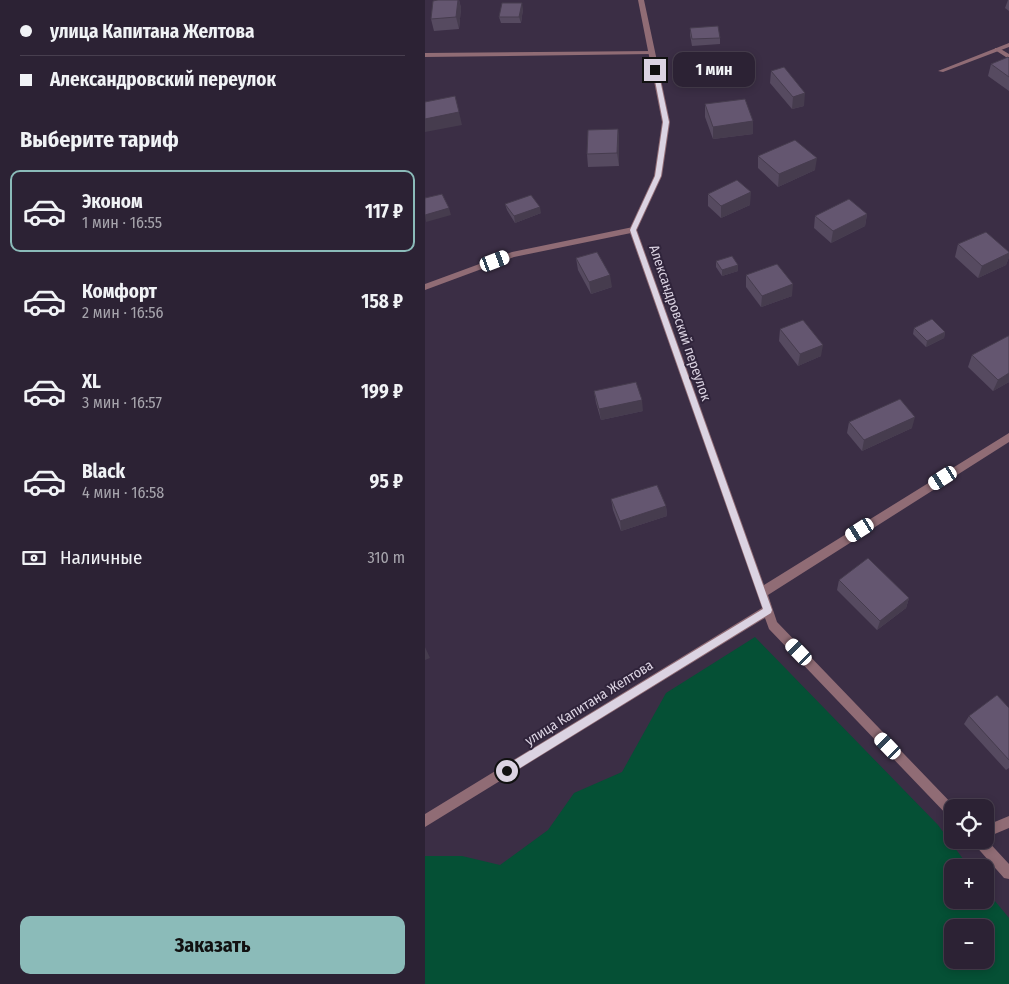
<!DOCTYPE html>
<html lang="ru">
<meta charset="utf-8">
<style>
:root{--surface:#2c2234;--page:#382f40;--text:#f1f3f6;--muted:#a6a4ac;--line:#483f4f;--accent:#8bbbb9}
body{margin:0;font-family:"Fira Sans Condensed",sans-serif;background:var(--page);color:var(--text);height:100vh;display:flex;flex-direction:column;font-size:19px;white-space:nowrap}
*{box-sizing:border-box;margin:0}
p{font-size:16px;color:var(--muted)}
.icon{flex:none;width:28px;height:28px;fill:none;stroke:currentColor;stroke-width:2;stroke-linecap:round;stroke-linejoin:round}
.map{position:relative;flex:1;overflow:hidden}
.panel{display:flex;flex-direction:column;background:var(--surface);width:425px}
.panel>*{flex:none}
.banner{display:grid;align-content:center;height:110px;padding:0 20px;background:var(--surface)}
.tools{position:absolute;left:519px;top:799px;display:grid;gap:10px}
.tools a{display:grid;place-items:center;width:50px;height:50px;border-radius:10px;background:var(--surface);box-shadow:0 2px 8px #0003,0 0 0 1px var(--line);font-size:25px}
.end{position:absolute;width:22px;height:22px;margin:-11px;border:6px solid #dbd3e2;background:#111;box-shadow:0 0 0 2px #111}
.from{border-radius:50%}
.bubble{position:absolute;height:35px;border-radius:10px;background:var(--surface);box-shadow:0 2px 8px #0003,0 0 0 1px var(--line);font-size:16px;font-weight:700;line-height:35px;text-align:center}
.car{position:absolute;width:15px;height:30px;margin:-15px -8px;border-radius:6px;box-shadow:0 0 4px 1px #0007;background:linear-gradient(#fff 24%,#345 0 40%,#fff 0 76%,#345 0 86%,#fff 0)}
.banner b{display:flex;align-items:center;gap:18px;height:48px;font-size:19px}
.banner b+b{border-top:1px solid var(--line)}
.banner i{width:12px;height:12px;background:var(--text)}
ul{padding:0;list-style:none}
li{display:flex;align-items:center;gap:15px;height:82px;margin:0 10px 8px;padding:0 10px;border:2px solid transparent;border-radius:10px}
li div{flex:1}
li b{display:block;font-size:19px}
li em{font-style:normal;font-weight:700}
li.selected{border-color:var(--accent)}
li>.icon{width:45px;height:45px;stroke-width:1.5}
h2{padding:0 20px;font-size:22px;line-height:60px}
.pay{display:flex;align-items:center;gap:12px;height:55px;padding:0 20px;font-size:19px}
.pay p{margin-inline-start:auto}
.action{display:flex;gap:10px;margin-top:auto;padding:10px 20px}
.action a{flex:1;height:58px;border-radius:10px;background:var(--accent);color:#111;font-size:20px;font-weight:700;line-height:58px;text-align:center}
main{display:flex;flex:1;min-height:0}
.map>svg:first-child{display:block}
</style>
<main>
<section class="panel">
<div class="banner">
<b><i class="from"></i>улица Капитана Желтова</b>
<b><i></i>Александровский переулок</b>
</div>
<h2>Выберите тариф</h2>
<ul>
<li class="selected"><svg class="icon" aria-label="car" viewBox="0 0 24 24"><path d="M5 17H2v-5l4-1 3-4h7l3 4 3 1v5h-3M9 17h6M6 11h13"/><circle cx="7" cy="17" r="2"/><circle cx="17" cy="17" r="2"/></svg><div><b>Эконом</b><p>1 мин · 16:55</p></div><em>117 ₽</em></li>
<li><svg class="icon" aria-label="car" viewBox="0 0 24 24"><path d="M5 17H2v-5l4-1 3-4h7l3 4 3 1v5h-3M9 17h6M6 11h13"/><circle cx="7" cy="17" r="2"/><circle cx="17" cy="17" r="2"/></svg><div><b>Комфорт</b><p>2 мин · 16:56</p></div><em>158 ₽</em></li>
<li><svg class="icon" aria-label="car" viewBox="0 0 24 24"><path d="M5 17H2v-5l4-1 3-4h7l3 4 3 1v5h-3M9 17h6M6 11h13"/><circle cx="7" cy="17" r="2"/><circle cx="17" cy="17" r="2"/></svg><div><b>XL</b><p>3 мин · 16:57</p></div><em>199 ₽</em></li>
<li><svg class="icon" aria-label="car" viewBox="0 0 24 24"><path d="M5 17H2v-5l4-1 3-4h7l3 4 3 1v5h-3M9 17h6M6 11h13"/><circle cx="7" cy="17" r="2"/><circle cx="17" cy="17" r="2"/></svg><div><b>Black</b><p>4 мин · 16:58</p></div><em>95 ₽</em></li>
</ul>
<div class="pay"><svg class="icon" aria-label="cash" viewBox="0 0 24 24"><path d="M3 7h18v10H3z"/><circle cx="12" cy="12" r="2"/></svg>Наличные<p>310 m</p></div>
<div class="action"><a>Заказать</a></div>
</section>
<div class="map">
<svg width="584" height="984" viewBox="0 0 584 984">
<rect width="100%" height="100%" fill="#3b2e45"/>
<path fill="#055035" fill-rule="evenodd" d="M 330,637 L 513,825 L 544,867 L 528,868 L 528,900 L 560,900 L 560,889 L 584,918 L 584,984 L 0,984 L 0,856 L 37,856 L 75,865 L 123,830 L 149,793 L 197,772 L 241,693 ZM 528,928 L 560,928 L 560,960 L 528,960 Z"/>
<g fill="none" stroke-linecap="round" stroke-linejoin="round">
<path fill="#906c75" fill-rule="evenodd" d="M 570,48 L 574,48 L 584,54 L 584,59 L 570,50 Z
M 229,51 L 230,52 L 227,54 L 0,57 L 0,53 Z
M 208,227 L 212,230 L 211,232 L 89,257 L 0,290 L 0,284 L 87,252 Z"/>
<path fill="#906c75" fill-rule="evenodd" d="M 213,0 L 219,0 L 245,122 L 237,176 L 212,230 L 339,585 L 584,433 L 584,442 L 343,595 L 352,622 L 531,808 L 528,808 L 528,819 L 524,817 L 344,629 L 340,618 L 0,827 L 0,814 L 337,608 L 204,230 L 229,176 L 237,122 Z
M 584,43 L 584,47 L 518,72 L 513,71 Z
M 584,816 L 584,828 L 560,838 L 584,864 L 584,879 L 579,878 L 549,844 L 547,840 L 560,840 L 560,826 Z"/>
</g>
<path fill="#564a60" d="M 11,0 L 34,0 L 36,8 L 34,29 L 9,31 L 6,19 Z
M 583,0 L 584,0 L 584,11 L 580,8 Z
M 98,9 L 96,23 L 76,23 L 74,17 Z
M 265,28 L 295,38 L 295,44 L 267,46 L 265,35 Z
M 584,58 L 584,91 L 563,76 L 566,64 Z
M 346,71 L 379,106 L 367,109 L 345,83 Z
M 280,104 L 328,134 L 288,139 L 280,117 Z
M 193,129 L 194,141 L 194,166 L 163,167 L 162,154 Z
M 333,156 L 390,170 L 353,187 L 333,168 Z
M 283,194 L 325,205 L 296,218 L 283,206 Z
M 80,204 L 116,213 L 90,223 L 82,210 Z
M 442,214 L 440,226 L 406,243 L 389,228 L 390,216 Z
M 533,244 L 584,252 L 584,257 L 581,265 L 553,278 L 530,257 Z
M 151,258 L 187,287 L 166,294 L 153,270 Z
M 291,261 L 313,265 L 313,271 L 297,276 L 291,267 Z
M 321,275 L 367,296 L 336,307 L 321,287 Z
M 489,328 L 520,332 L 519,338 L 501,347 L 488,334 Z
M 355,329 L 396,356 L 373,366 L 354,341 Z
M 584,336 L 584,382 L 568,391 L 543,367 L 547,355 Z
M 169,391 L 218,411 L 176,420 L 171,403 Z
M 424,422 L 487,428 L 437,451 L 422,433 Z
M 186,499 L 241,506 L 242,516 L 196,531 L 188,510 Z
M 414,580 L 484,598 L 481,608 L 452,630 L 412,590 Z
M 584,708 L 584,768 L 581,770 L 539,724 L 544,716 Z"/>
<path fill="#463c4e" d="M 33,0 L 34,0 L 36,8 L 34,29 L 31,17 Z
M 97,3 L 98,9 L 96,23 L 94,17 Z
M 380,93 L 379,106 L 367,109 L 368,97 Z
M 34,112 L 37,125 L 0,132 L 0,119 Z
M 328,121 L 328,134 L 288,139 L 288,127 Z
M 193,129 L 194,141 L 194,166 L 192,153 Z
M 392,158 L 390,170 L 353,187 L 354,174 Z
M 326,192 L 325,205 L 296,218 L 296,206 Z
M 115,207 L 116,213 L 90,223 L 89,216 Z
M 24,208 L 26,215 L 1,222 L 0,215 Z
M 442,214 L 440,226 L 406,243 L 408,231 Z
M 584,253 L 584,257 L 581,265 L 553,278 L 557,266 Z
M 313,265 L 313,271 L 297,276 L 297,270 Z
M 185,275 L 187,287 L 166,294 L 164,282 Z
M 368,284 L 367,296 L 336,307 L 337,296 Z
M 520,332 L 519,338 L 501,347 L 502,341 Z
M 398,345 L 396,356 L 373,366 L 375,354 Z
M 584,373 L 584,382 L 568,391 L 573,380 Z
M 217,400 L 218,411 L 176,420 L 174,409 Z
M 490,417 L 487,428 L 437,451 L 439,440 Z
M 241,506 L 242,516 L 196,531 L 195,521 Z
M 484,598 L 481,608 L 452,630 L 455,621 Z
M 0,647 L 5,658 L 0,660 Z"/>
<path fill="#645670" stroke="#463c4e" d="M 13,0 L 33,0 L 31,17 L 6,19 L 8,1 Z
M 77,3 L 97,3 L 94,17 L 74,17 Z
M 293,26 L 295,38 L 267,39 L 265,28 Z
M 583,57 L 584,58 L 584,77 L 566,64 Z
M 359,67 L 380,93 L 368,97 L 346,71 Z
M 30,96 L 34,112 L 0,119 L 0,102 Z
M 320,99 L 328,121 L 288,127 L 280,104 Z
M 193,129 L 192,153 L 162,154 L 163,130 Z
M 370,140 L 392,158 L 354,174 L 333,156 Z
M 312,180 L 326,192 L 296,206 L 283,194 Z
M 17,194 L 24,208 L 0,215 L 0,198 Z
M 106,195 L 115,207 L 89,216 L 80,204 Z
M 424,199 L 442,214 L 408,231 L 390,216 Z
M 561,232 L 584,252 L 584,253 L 557,266 L 533,244 Z
M 172,252 L 185,275 L 164,282 L 151,258 Z
M 307,256 L 313,265 L 297,270 L 291,261 Z
M 352,264 L 368,284 L 337,296 L 321,275 Z
M 507,319 L 520,332 L 502,341 L 489,328 Z
M 378,320 L 398,345 L 375,354 L 355,329 Z
M 583,336 L 584,336 L 584,373 L 573,380 L 547,355 Z
M 211,382 L 217,400 L 174,409 L 169,391 Z
M 475,399 L 490,417 L 439,440 L 424,422 Z
M 232,485 L 241,506 L 195,521 L 186,499 Z
M 443,558 L 484,598 L 455,621 L 414,580 Z
M 572,695 L 584,708 L 584,760 L 544,716 Z"/>
<path fill="#dbd3e2" d="M 230,68 L 233,70 L 244,122 L 236,176 L 211,230 L 347,610 L 346,613 L 82,776 L 77,771 L 78,767 L 338,609 L 205,230 L 230,176 L 238,122 L 228,70 Z"/>
<g text-anchor="middle" dominant-baseline="central" stroke-width="4" stroke-linejoin="round" paint-order="stroke">
<g font-size="14" fill="#dbd3e2" stroke="#30243b">
<text transform="translate(255 323) rotate(71)">Александровский переулок</text>
<text transform="translate(164 703) rotate(-32)">улица Капитана Желтова</text>
</g>
</g>
</svg>
<div class="tools">
<a><svg class="icon" aria-label="locate" viewBox="0 0 24 24"><circle cx="12" cy="12" r="6"/><path d="M12 2v4M12 18v4M2 12h4M18 12h4"/></svg></a>
<a>+</a>
<a>−</a>
</div>
<i class="end from" style="left:82px;top:771px"></i>
<i class="end" style="left:230px;top:70px"></i>
<div class="bubble" style="left:248px;top:52px;width:82px">1 мин</div>
<i class="car" style="left:70px;top:261px;rotate:69deg"></i>
<i class="car" style="left:518px;top:478px;rotate:238deg"></i>
<i class="car" style="left:435px;top:530px;rotate:238deg"></i>
<i class="car" style="left:374px;top:652px;rotate:316deg"></i>
<i class="car" style="left:463px;top:746px;rotate:316deg"></i>
</div>
</main>
